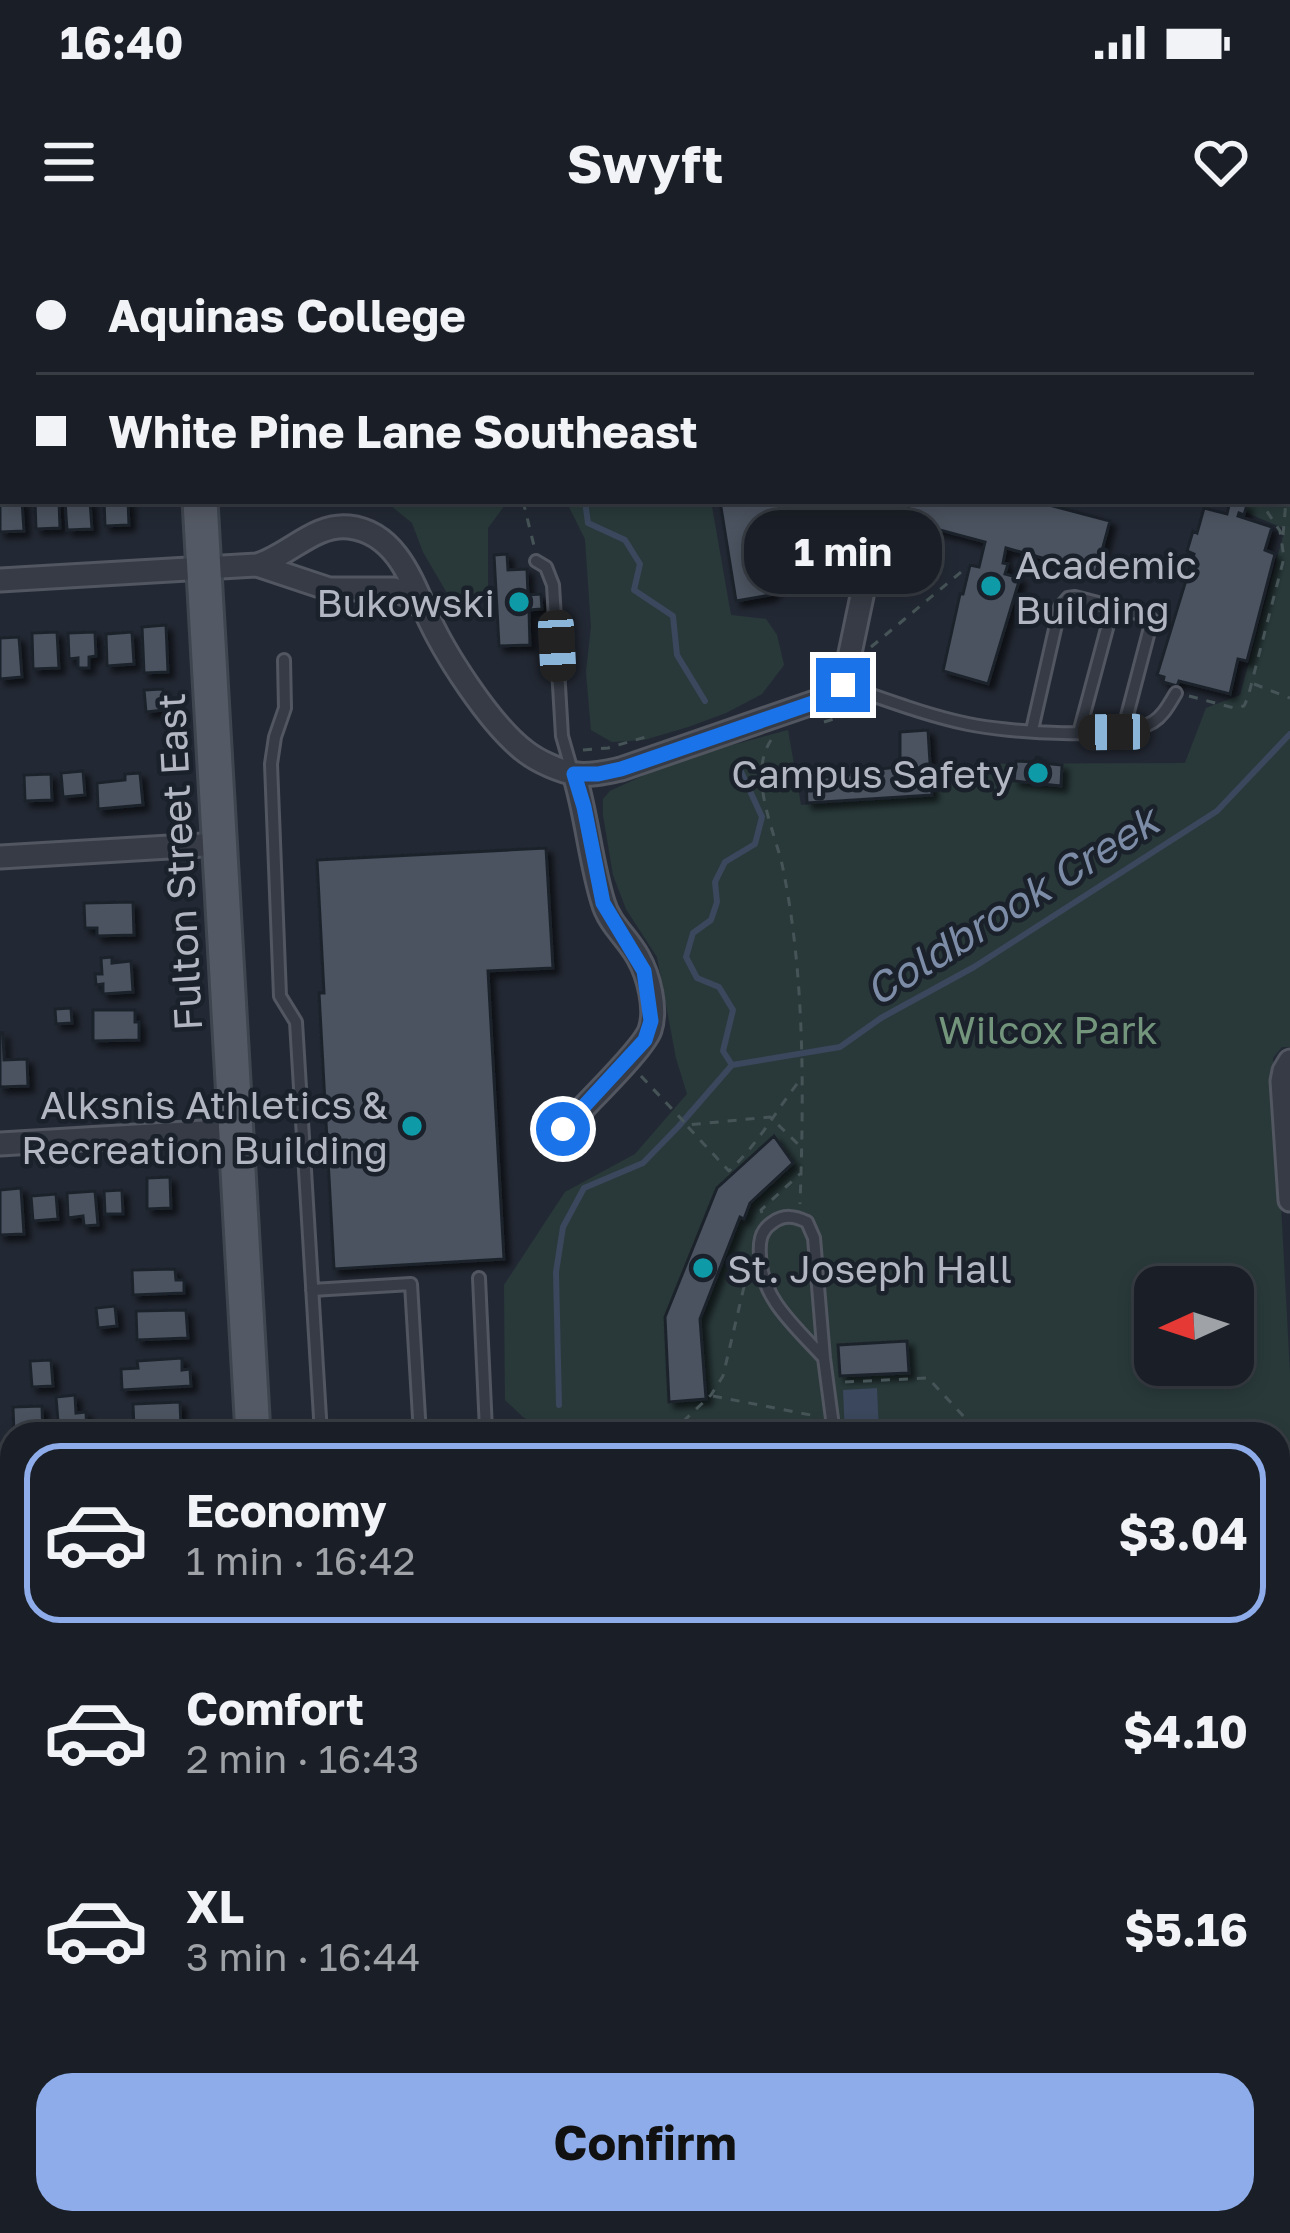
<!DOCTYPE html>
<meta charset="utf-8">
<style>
:root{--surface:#1a1f27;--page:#23272f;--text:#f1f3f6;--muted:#9fa2a7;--line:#383d44;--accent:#8eace9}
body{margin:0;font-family:"Golos Text",sans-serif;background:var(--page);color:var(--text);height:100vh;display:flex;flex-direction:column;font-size:45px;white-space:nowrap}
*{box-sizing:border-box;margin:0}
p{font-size:39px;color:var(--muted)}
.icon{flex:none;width:66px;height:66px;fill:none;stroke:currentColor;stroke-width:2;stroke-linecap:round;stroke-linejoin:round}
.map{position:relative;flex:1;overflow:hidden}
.side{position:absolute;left:0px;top:1182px;width:1290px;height:813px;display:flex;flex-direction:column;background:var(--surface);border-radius:36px 36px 0 0;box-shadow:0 6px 18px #0003,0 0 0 3px var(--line)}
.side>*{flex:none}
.guide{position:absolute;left:0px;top:0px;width:1290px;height:264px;box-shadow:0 6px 18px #0003,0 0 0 3px var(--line);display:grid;align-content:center;height:264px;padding:0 36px;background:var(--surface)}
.needle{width:78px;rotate:267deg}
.controls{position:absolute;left:1134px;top:1026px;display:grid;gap:24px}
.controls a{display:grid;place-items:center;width:120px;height:120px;border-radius:24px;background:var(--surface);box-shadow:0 6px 18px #0003,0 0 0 3px var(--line);font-size:60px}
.end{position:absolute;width:54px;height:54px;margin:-27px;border:15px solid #1a73e8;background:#fff;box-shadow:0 0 0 6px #fff}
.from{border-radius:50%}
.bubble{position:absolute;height:84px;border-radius:36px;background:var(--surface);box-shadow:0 6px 18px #0003,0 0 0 3px var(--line);font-size:39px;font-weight:700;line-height:84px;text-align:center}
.car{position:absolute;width:36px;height:72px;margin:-36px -18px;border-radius:15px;box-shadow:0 0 9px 3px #0007;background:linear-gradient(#222 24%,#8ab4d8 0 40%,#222 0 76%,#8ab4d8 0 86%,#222 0)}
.guide b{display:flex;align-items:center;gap:42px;height:114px;font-size:45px}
.guide b+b{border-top:3px solid var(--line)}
.guide i{width:30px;height:30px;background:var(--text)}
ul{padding:21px 0 0;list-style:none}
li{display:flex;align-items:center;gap:36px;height:180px;margin:0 24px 18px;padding:0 12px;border:6px solid transparent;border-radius:36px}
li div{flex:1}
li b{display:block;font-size:45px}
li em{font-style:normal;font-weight:700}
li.active{border-color:var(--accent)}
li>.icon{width:108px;height:108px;stroke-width:1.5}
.button{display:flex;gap:24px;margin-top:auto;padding:24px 36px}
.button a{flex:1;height:138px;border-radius:36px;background:var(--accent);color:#111;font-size:48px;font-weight:700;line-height:138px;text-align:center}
.status{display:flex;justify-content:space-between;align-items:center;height:84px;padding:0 60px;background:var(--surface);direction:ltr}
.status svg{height:33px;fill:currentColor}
header{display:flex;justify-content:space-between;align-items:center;height:156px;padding:0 36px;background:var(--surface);font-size:54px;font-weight:700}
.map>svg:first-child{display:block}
</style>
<div class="status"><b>16:40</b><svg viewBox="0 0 49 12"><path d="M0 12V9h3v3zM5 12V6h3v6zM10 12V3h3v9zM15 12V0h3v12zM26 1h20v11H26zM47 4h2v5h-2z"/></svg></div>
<header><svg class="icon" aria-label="menu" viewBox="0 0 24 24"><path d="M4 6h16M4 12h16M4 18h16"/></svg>Swyft<svg class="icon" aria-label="heart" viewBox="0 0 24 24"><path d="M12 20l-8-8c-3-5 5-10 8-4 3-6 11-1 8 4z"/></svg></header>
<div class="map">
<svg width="1290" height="1993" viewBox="0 0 1290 1993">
<defs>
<filter id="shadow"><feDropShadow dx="5.5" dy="5.5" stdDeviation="3" flood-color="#0009"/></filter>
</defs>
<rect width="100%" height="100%" fill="#232934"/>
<path fill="#29393a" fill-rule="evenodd" d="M 224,0 L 621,0 L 622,3 L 224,3 Z
M 1287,82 L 1290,84 L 1290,807 L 1282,807 L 1273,818 L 1290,1133 L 1290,1257 L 1278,1259 L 1278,1194 L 548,1194 L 523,1177 L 505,1160 L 504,1045 L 565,952 L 635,914 L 687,854 L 676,818 L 657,717 L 626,669 L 613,635 L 603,575 L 603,559 L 610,551 L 677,520 L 788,490 L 801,565 L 935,556 L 933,524 L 1185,523 L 1206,468 L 1240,455 L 1285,289 L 1219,261 L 1287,261 ZM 1155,1047 L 1233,1047 L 1233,1125 L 1155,1125 Z
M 385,261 L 508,261 L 488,288 L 488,350 L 476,366 L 447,353 L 423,312 L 412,283 Z
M 566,261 L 711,261 L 731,375 L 766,379 L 777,395 L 784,425 L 762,454 L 726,473 L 688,487 L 644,500 L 612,502 L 591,490 L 586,432 L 591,387 L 585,299 Z"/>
<path fill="#3a475c" d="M 877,1148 L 879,1194 L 845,1194 L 843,1150 Z"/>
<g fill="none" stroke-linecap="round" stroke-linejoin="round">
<path stroke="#3a475c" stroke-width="6" d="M 314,3 L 314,0
M 585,261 L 588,283 L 625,300 L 640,324 L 634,350 L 673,376 L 677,415 L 705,461
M 732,825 L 840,807 L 881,778 L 974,727 L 1217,571 L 1290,494
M 559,1165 L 556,1032 L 563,987 L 584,948 L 643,923 L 678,887 L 732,825 L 723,811 L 733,770 L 719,747 L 697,738 L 686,717 L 693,693 L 711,680 L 717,662 L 715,642 L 725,622 L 755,604 L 762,577 L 738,525"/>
</g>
<path fill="#4b5360" stroke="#1d232c" stroke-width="3" filter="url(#shadow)" d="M 0,256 L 3,256 L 3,261 L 22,261 L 24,291 L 0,292 Z
M 35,261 L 59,261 L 60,288 L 36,289 Z
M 65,261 L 90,261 L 92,289 L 67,290 Z
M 104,261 L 128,261 L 129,285 L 105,286 Z
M 720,261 L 779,261 L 780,268 L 793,280 L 802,315 L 770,355 L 736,361 Z
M 910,261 L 1034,261 L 1110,281 L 1096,333 L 1006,308 L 1003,323 L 1008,324 L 1005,334 L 1020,338 L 988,444 L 943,431 L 960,354 L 963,354 L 970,325 L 979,327 L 985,302 L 906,281 Z
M 1230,261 L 1247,265 L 1244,275 L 1239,273 L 1238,276 L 1272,287 L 1265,310 L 1275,314 L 1247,421 L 1238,419 L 1230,454 L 1179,441 L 1177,446 L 1163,442 L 1164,437 L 1157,435 L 1194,314 L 1187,311 L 1193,291 L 1197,293 L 1204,268 L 1227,274 Z
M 507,314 L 508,330 L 527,329 L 528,355 L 541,354 L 542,369 L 529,370 L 530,405 L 499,406 L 494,315 Z
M 166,385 L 168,432 L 144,433 L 142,387 Z
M 57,392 L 59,428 L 33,429 L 32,393 Z
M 95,392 L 96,416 L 89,417 L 89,428 L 78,428 L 78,418 L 69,419 L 68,393 Z
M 132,392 L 134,424 L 107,426 L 106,394 Z
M 19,397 L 22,437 L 0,439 L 0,398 Z
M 163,449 L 164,470 L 146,472 L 144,450 Z
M 928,490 L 932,555 L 807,563 L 806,539 L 849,535 L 849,532 L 900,527 L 900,492 Z
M 1036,517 L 1041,518 L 1042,523 L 1062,525 L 1061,546 L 1014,541 L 1016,521 L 1035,522 Z
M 83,531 L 85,555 L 63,557 L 61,533 Z
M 140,533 L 143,565 L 98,569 L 97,543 L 125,540 L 125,534 Z
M 51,534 L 52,560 L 25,561 L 24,535 Z
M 546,608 L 553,728 L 488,731 L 504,1019 L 334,1029 L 319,753 L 324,753 L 317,620 Z
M 133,662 L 134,695 L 97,696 L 97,688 L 85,688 L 84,663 Z
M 112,717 L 112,723 L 131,721 L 133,752 L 103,754 L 103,744 L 96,745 L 95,734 L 102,734 L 101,718 Z
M 71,768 L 72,783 L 56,784 L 55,769 Z
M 93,770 L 135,770 L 135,782 L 139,782 L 139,800 L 93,801 Z
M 0,793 L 3,793 L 4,820 L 27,819 L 28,846 L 0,847 Z
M 774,896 L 793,923 L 750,963 L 744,979 L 740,977 L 700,1079 L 706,1159 L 669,1162 L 665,1077 L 717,948 Z
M 170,937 L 171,968 L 147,969 L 147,938 Z
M 21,948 L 24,994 L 0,995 L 0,950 Z
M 122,950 L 123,974 L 105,974 L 104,951 Z
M 95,951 L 98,985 L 84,986 L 83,976 L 68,978 L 67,953 Z
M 56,954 L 58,979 L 33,981 L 31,956 Z
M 175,1029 L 176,1040 L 184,1040 L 184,1053 L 133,1055 L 132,1030 Z
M 115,1066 L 117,1086 L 98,1088 L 96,1068 Z
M 186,1070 L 188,1098 L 137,1100 L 136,1071 Z
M 907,1101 L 909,1133 L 840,1136 L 838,1105 Z
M 182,1118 L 182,1130 L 190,1129 L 191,1146 L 122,1150 L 121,1129 L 138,1128 L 137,1121 Z
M 51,1120 L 53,1146 L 32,1147 L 30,1121 Z
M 75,1155 L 76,1173 L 86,1172 L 87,1194 L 59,1194 L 56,1157 Z
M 180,1162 L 181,1187 L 134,1189 L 133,1164 Z
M 42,1166 L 43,1194 L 14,1194 L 13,1167 Z
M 12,1297 L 12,1327 L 0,1329 L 0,1298 Z
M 0,1428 L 12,1428 L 12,1473 L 0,1473 Z
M 1278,1497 L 1284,1497 L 1286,1529 L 1278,1529 Z
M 12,1564 L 11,1607 L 0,1608 L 0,1565 Z
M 1290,1586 L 1290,1611 L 1278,1612 L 1278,1587 Z
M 1286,1630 L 1287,1659 L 1278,1659 L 1278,1631 Z
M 1290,1669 L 1290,1698 L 1278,1698 L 1278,1670 Z
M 12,1701 L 12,1827 L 0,1827 L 0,1702 Z
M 1290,1713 L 1290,1735 L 1278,1736 L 1278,1714 Z
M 1290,1758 L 1290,1790 L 1278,1791 L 1278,1759 Z
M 1278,1839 L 1290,1839 L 1290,1888 L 1278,1888 Z
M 0,1895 L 12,1895 L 12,1983 L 78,1983 L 79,1993 L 0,1993 Z
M 1174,1983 L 1205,1983 L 1205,1993 L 1174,1993 Z
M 1215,1983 L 1243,1983 L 1244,1993 L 1216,1993 Z
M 1249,1983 L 1276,1983 L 1276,1993 L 1250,1993 Z"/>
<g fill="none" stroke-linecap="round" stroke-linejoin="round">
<defs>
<path id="lane" d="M 90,0 L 92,3
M 536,321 L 546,327 L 553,345 L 562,496 L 572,531
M 284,420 L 285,468 L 275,497 L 271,524 L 280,756 L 296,782 L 321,1194
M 843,445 C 884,459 925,475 968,484 C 1005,492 1122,501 1153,482 C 1164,475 1169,464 1176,453
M 1032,490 L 1060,367 L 1068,358 L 1075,357 L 1148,376 L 1152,380 L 1123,491
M 1079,493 L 1113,366
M 479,1038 L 486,1190 L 482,1194
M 312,1050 L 411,1044 L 420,1194
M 824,1118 C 797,1088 761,1059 760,1016 C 759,1003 760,991 772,983 C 784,974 795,976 807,982 L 814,998 L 824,1118 L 834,1194
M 0,1864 L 12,1863
M 100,1983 L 100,1993
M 236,1983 L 237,1993"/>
<path id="street" d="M 880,0 L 881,3
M 1145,0 L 1152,3
M 0,55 L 3,54
M 1287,67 L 1290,69
M 1287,89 L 1290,85
M 257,325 C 288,316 315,283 349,287 C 393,292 410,335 425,370 C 443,412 490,485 526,512 C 539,522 560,531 576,534 C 591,536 607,532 621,529 L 818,461 L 840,450 L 849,418 L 882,261
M 0,340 L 257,325 L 329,349 L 394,349 L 411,357 L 424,369
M 0,617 L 220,604
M 1290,821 L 1284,831 L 1282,841 L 1290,960
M 563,889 C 580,870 643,810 650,790 C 657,769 649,736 638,717 C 628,698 609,684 603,662 C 590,620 587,576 574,534
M 0,904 L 237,890
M 0,1244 L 12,1244
M 1278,1269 L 1290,1269
M 0,1522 L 12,1522
M 573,1983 L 573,1993
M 1130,1983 L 1130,1993"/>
<path id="secondary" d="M 1278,1938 L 1290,1937
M 668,1993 L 826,1983"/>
<path id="primary" d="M 184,0 L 185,3
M 200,261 L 253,1194
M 292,1983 L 293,1993"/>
</defs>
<use href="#lane" stroke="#515660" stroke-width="16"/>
<use href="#street" stroke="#515660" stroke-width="27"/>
<use href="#secondary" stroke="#3f454f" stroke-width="36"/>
<use href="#primary" stroke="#3f454f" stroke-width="39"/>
<path stroke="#465457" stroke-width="3" stroke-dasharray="9 9" stroke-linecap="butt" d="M 332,0 L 332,3
M 954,0 L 954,3
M 1106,0 L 1106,3
M 1287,198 L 1290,196
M 1287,256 L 1290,239
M 523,261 L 534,306
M 1283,295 L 1286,261
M 871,407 L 966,328
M 1254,444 L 1290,458
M 1189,456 L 1234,468 L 1244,466 L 1248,457 L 1284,318 L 1280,291 L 1260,261
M 824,482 L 867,469
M 771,500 C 748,535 773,587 782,624 C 805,732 804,854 800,964
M 583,510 L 608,508 L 649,496
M 641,836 L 687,885 L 770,877 L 801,907
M 688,887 L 729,931 C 759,903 775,872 800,840
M 762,973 L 761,970 L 800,934
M 845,1142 L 928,1138 L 980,1194
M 713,1156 L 816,1176
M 670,1194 L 711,1155 L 723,1136 L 747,1034"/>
<use href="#lane" stroke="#363b45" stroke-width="10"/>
<use href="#street" stroke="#363b45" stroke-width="21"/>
<use href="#secondary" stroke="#454b58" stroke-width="30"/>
<use href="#primary" stroke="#545a65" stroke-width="33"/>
</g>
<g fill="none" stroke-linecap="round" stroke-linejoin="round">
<path stroke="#1a73e8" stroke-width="15" d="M 563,889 L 645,800 L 651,781 L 644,731 L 603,663 L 584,567 L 574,534 L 598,534 L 621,529 L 830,457 L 843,445"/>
</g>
<g fill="#0f9aa8" stroke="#1b212a" stroke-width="4.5">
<circle cx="991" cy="346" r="12"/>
<circle cx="519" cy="362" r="12"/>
<circle cx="1038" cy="533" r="12"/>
<circle cx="412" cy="886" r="12"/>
<circle cx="703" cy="1028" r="12"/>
</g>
<g text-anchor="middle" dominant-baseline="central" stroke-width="9" stroke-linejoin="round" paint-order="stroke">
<g font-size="39" fill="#b1b6c2" stroke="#1b212a" text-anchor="end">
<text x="1015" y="324" text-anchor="start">Academic<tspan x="1015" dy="45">Building</tspan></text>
<text x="495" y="362">Bukowski</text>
<text x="1014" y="533">Campus Safety</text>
<text x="388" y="864">Alksnis Athletics &amp;<tspan x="388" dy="45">Recreation Building</tspan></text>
<text x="727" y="1028" text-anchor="start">St. Joseph Hall</text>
</g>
<g font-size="39" fill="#b1b6c2" stroke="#1b212a">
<text transform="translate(179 622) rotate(-93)">Fulton Street East</text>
</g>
<g font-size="39" fill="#72957c" stroke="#1b212a">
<text x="1048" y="789">Wilcox Park</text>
</g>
<g font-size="42" font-style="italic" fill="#7c8ca7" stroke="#1b212a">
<text transform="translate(1011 665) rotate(-32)">Coldbrook Creek</text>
</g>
</g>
</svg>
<div class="controls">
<a><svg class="needle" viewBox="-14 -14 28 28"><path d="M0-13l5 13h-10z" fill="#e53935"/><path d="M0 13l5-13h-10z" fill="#9fa2a7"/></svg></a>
</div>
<i class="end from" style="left:563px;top:889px"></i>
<i class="end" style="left:843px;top:445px"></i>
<div class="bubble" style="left:744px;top:270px;width:198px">1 min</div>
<i class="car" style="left:557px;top:406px;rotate:177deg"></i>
<i class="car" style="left:1114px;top:492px;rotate:269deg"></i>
<div class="guide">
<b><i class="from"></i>Aquinas College</b>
<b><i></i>White Pine Lane Southeast</b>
</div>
<section class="side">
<ul>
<li class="active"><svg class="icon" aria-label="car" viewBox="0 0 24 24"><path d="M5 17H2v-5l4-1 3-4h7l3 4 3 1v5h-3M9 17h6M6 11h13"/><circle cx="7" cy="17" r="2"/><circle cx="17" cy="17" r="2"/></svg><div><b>Economy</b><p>1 min · 16:42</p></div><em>$3.04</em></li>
<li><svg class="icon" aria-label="car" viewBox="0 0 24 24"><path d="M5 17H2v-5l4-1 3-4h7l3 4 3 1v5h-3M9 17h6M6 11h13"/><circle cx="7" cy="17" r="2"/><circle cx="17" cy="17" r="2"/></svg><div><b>Comfort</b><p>2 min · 16:43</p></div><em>$4.10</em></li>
<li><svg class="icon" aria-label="car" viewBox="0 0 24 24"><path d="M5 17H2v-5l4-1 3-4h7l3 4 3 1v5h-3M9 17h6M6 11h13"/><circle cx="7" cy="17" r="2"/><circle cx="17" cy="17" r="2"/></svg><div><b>XL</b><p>3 min · 16:44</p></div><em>$5.16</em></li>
</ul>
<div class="button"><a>Confirm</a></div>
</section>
</div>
